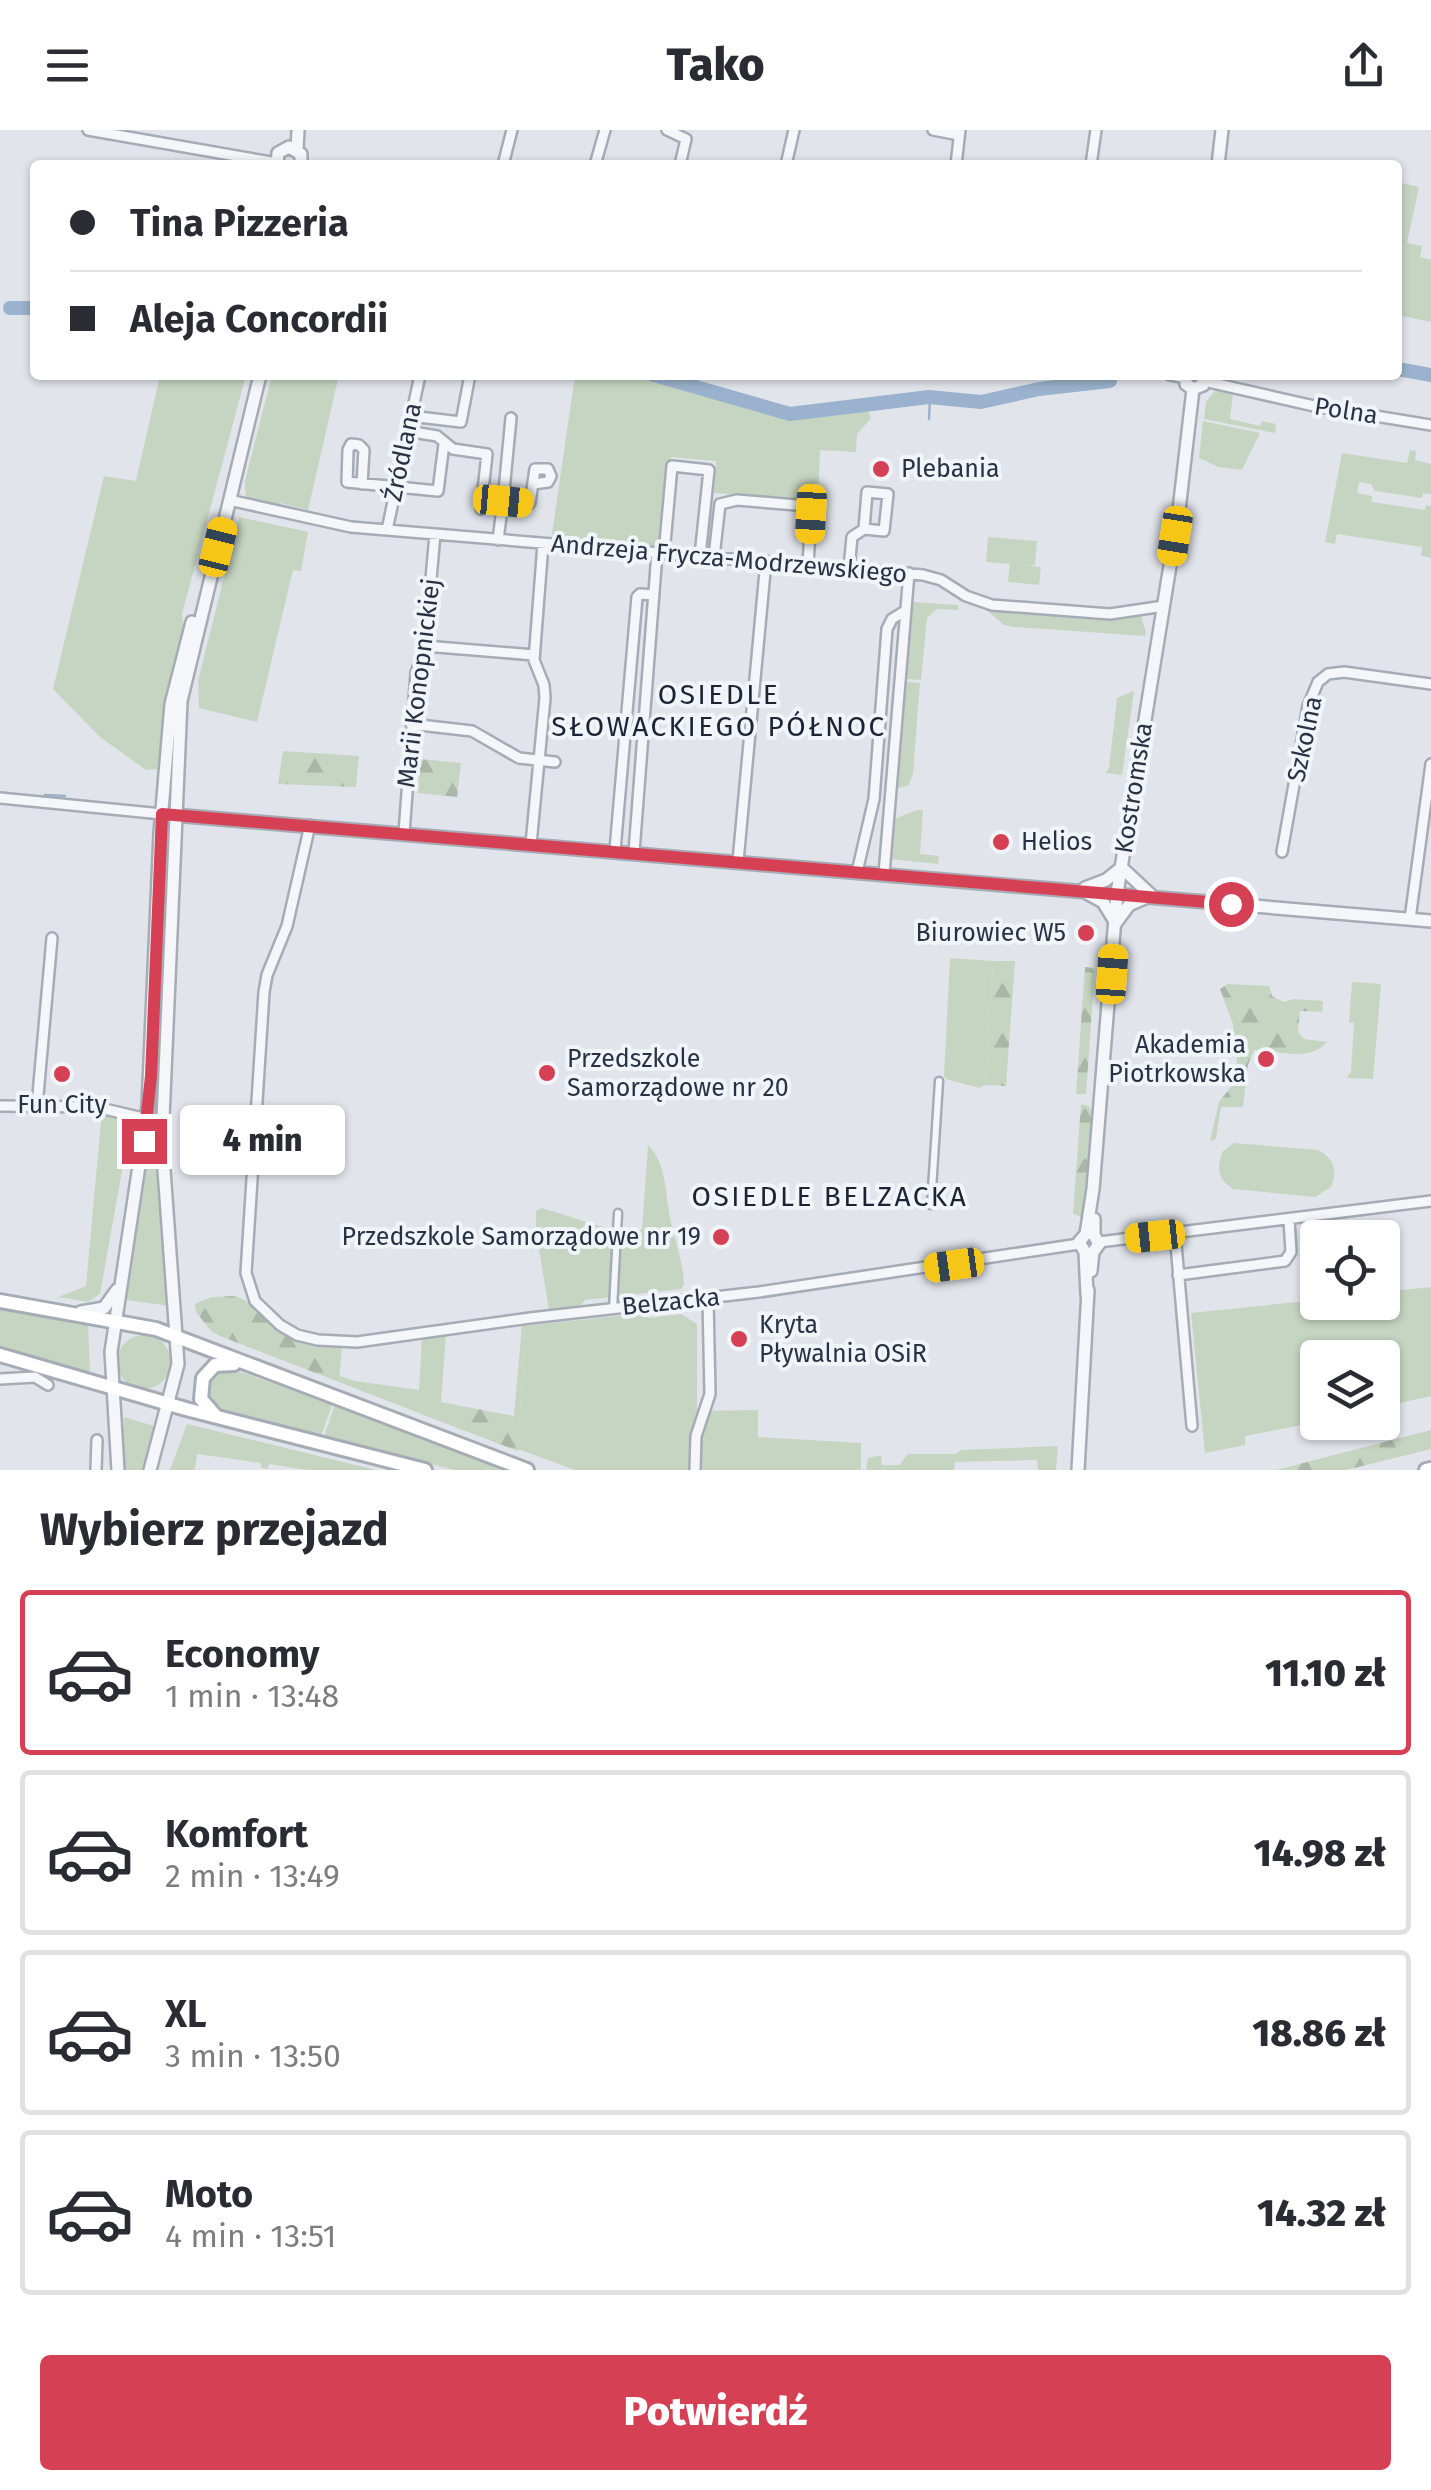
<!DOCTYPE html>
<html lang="pl">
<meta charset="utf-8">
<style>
:root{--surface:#fff;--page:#f7f7f7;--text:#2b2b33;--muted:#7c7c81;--line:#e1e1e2;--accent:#d64054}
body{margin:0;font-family:"Fira Sans",sans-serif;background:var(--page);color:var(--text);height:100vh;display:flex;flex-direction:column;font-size:38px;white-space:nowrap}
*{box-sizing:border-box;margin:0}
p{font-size:32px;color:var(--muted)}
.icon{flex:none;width:55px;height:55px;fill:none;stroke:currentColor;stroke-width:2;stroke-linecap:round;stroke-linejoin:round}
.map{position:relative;height:1340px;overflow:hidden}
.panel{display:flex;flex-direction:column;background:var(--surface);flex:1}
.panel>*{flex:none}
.banner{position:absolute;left:30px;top:30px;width:1372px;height:220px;border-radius:10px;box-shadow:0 2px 8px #0004;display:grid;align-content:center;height:220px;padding:0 40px;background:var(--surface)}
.tools{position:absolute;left:1300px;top:1090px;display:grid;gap:20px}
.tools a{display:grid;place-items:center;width:100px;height:100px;border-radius:10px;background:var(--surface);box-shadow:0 2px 8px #0004;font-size:50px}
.end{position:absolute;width:45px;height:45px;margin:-22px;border:12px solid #d64054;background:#fff;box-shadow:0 0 0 5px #fff}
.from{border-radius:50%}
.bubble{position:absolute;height:70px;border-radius:10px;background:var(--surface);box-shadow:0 2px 8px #0004;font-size:32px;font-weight:800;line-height:70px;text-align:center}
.car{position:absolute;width:30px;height:60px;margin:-30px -15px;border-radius:12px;box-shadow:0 0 8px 2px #0007;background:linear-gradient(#f5c518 24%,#345 0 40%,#f5c518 0 76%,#345 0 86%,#f5c518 0)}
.banner b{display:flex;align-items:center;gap:35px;height:95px;font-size:38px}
.banner b+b{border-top:2px solid var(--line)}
.banner i{width:25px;height:25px;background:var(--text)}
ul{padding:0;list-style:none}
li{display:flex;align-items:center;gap:30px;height:165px;margin:0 20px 15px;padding:0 20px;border:5px solid var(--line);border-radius:10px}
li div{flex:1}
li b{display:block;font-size:38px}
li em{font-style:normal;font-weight:800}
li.current{border-color:var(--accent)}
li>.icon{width:90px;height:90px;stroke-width:1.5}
h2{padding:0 40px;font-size:45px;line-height:120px}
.button{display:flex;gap:20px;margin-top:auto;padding:20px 40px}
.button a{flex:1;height:115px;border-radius:10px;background:var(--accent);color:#fff;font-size:40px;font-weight:800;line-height:115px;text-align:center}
header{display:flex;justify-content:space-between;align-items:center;height:130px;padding:0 40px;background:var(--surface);font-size:45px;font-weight:800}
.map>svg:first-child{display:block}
</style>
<header><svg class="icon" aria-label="menu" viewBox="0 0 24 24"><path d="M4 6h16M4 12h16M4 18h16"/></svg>Tako<svg class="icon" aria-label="share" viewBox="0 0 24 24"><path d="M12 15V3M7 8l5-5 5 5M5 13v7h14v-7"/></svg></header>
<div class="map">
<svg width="1431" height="1340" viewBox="0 0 1431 1340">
<defs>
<pattern id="forest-firs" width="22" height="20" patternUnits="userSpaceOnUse" patternTransform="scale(2.5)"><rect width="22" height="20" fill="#c6d5c2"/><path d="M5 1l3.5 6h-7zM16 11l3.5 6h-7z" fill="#aab7a8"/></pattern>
</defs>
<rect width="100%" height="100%" fill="#e1e5eb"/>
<path fill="#c6d5c2" d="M 1398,52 L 1419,57 L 1407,113 L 1422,116 L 1420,127 L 1431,130 L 1431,192 L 1398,185 Z
M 160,245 L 246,245 L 182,484 L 184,502 L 167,568 L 162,655 L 156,655 L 157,639 L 146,640 L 100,607 L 53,559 L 104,346 L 136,351 Z
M 272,245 L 339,245 L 308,380 L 280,373 L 278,378 L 246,370 L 245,351 Z
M 575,245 L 639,245 L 790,286 L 866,276 L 871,288 L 857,304 L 856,322 L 820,320 L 818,371 L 714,363 L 716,331 L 671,327 L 663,418 L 554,409 L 552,404 Z
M 1217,258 L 1233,264 L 1230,289 L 1260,296 L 1262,291 L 1276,294 L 1275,303 L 1204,289 L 1206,272 Z
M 1203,291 L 1260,303 L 1242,340 L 1218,337 L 1199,328 Z
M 1410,320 L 1416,321 L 1415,330 L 1431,334 L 1431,364 L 1423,363 L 1422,368 L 1375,361 L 1371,354 L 1359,352 L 1357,363 L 1372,366 L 1372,372 L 1425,380 L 1426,375 L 1431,376 L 1431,428 L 1421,426 L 1422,417 L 1337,404 L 1335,414 L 1325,412 L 1342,323 L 1407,333 Z
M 239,387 L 308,402 L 301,441 L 293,440 L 257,592 L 199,578 L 198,551 Z
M 988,407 L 1037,411 L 1035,435 L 1026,435 L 1041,437 L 1039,455 L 1008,452 L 1010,434 L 986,432 Z
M 913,472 L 958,475 L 958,480 L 937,479 L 927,488 L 921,550 L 906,549 Z
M 985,479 L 1114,489 L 1141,486 L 1146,503 L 1145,506 L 1015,497 L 1004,495 Z
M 906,552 L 920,553 L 913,644 L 909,655 L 896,659 Z
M 1134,561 L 1122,645 L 1106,643 L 1109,638 L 1117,568 Z
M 917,680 L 923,680 L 920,724 L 939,726 L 938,734 L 890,729 L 894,689 Z
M 950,828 L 993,831 L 985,955 L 979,958 L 946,949 L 944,946 Z
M 1352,852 L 1381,854 L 1373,949 L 1347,948 L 1351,941 L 1354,893 L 1349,892 Z
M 152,978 L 159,979 L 170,1176 L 126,1170 Z
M 102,981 L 132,985 L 100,1164 L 88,1172 L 58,1167 L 86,1156 Z
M 1234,1013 L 1318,1020 C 1334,1028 1338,1040 1331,1057 L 1315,1067 L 1233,1059 C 1218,1049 1216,1038 1223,1021 Z
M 648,1015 C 664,1031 665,1054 668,1075 C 671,1102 683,1127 684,1155 L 681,1159 L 585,1170 L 576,1180 L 549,1180 L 536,1100 L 536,1081 L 542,1078 L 603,1097 L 642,1100 Z
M 1431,1157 L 1431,1266 L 1383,1277 L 1382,1228 L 1318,1228 L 1317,1292 L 1245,1306 L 1245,1315 L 1205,1323 L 1191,1183 L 1317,1170 L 1318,1172 L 1382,1172 L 1383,1162 Z
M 0,1175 L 88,1190 L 90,1243 L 0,1218 Z
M 644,1183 L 649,1188 L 681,1184 L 697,1194 L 697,1281 L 758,1280 L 758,1307 L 861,1313 L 861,1340 L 575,1340 L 518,1319 L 525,1196 Z
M 446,1204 L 441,1272 L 434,1289 L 339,1252 L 340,1246 L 355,1251 L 419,1260 L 422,1208 Z
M117 1232a27 27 0 1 1 54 0a27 27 0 1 1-54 0Z
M 225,1237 L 333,1273 L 321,1306 L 218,1280 L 203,1262 L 208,1245 Z
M 335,1274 L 511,1340 L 454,1340 L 324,1307 Z
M 124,1287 L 154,1296 L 142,1340 L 122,1340 Z
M 187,1294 L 376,1340 L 307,1340 L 269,1334 L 268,1339 L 261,1338 L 261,1333 L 197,1324 L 195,1340 L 170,1340 Z
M 1058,1316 L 1056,1340 L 1038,1340 L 1037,1330 L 955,1332 L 954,1340 L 866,1340 L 868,1328 L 881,1325 L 882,1335 L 899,1335 L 908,1324 L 956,1324 L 960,1320 Z"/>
<path fill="url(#forest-firs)" d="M 283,621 L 359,626 L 356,657 L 278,654 Z
M 420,629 L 461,633 L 457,667 L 418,663 Z
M 993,831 L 1015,831 L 1006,956 L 985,955 Z
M 1085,837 L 1095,838 L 1086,964 L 1076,964 Z
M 1228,854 L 1269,856 L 1272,866 L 1284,872 L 1294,869 L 1323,871 L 1322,882 L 1300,881 L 1298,902 L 1304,909 L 1327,912 C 1309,933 1277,920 1254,920 L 1248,935 L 1243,977 L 1221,977 L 1216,1009 L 1210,1011 L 1219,972 L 1234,953 L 1237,932 L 1233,894 L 1220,859 Z
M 1081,974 L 1089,976 L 1092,982 L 1085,1088 L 1073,1084 Z
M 233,1166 C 256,1172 253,1181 272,1193 C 293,1206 317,1214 342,1216 L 339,1252 L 220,1206 L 211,1201 L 196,1182 L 195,1174 L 212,1167 Z
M 522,1194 L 525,1196 L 518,1321 L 434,1289 L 441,1272 L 514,1286 Z
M 1431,1300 L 1431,1319 L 1346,1340 L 1276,1340 Z"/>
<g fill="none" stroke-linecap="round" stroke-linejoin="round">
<path stroke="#9ab2cd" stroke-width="2.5" d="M 929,289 L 930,267
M 45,665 L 65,666"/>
<path stroke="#9ab2cd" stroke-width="14" d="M 10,178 L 35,178
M 1398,239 L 1431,245
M 654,245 L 790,284 L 929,267 L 981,272 L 1039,259 L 1110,251"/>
<defs>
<path id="pedestrian" d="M 931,1075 L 939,951
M 613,1179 L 618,1083"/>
<path id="minor" d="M 88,0 L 277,33
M 667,0 L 686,9 L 680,35
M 933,0 L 959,5
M 503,35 L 512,0
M 595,35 L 605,0
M 786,35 L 794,0
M 956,35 L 960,0
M 1091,35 L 1096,0
M 1170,245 L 1185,248
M 1204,251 L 1314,276 L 1431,295
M 410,286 L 461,292 L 470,245
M 407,301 L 437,306 L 453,319 L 487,324 L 481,379
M 362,354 L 364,320 L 359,315 L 351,314 L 348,320 L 347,352 L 438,361 L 444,314
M 229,370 L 351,397 L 923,445 L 941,450 L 966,466 L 992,475 L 1110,484 L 1164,476
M 503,371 L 511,288
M 387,400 L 420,245
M 498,410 L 503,371 L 530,373 L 535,339 L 548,339 L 551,346 L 548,352 L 533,354
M 664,424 L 672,336 L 709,340 L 700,426
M 714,427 L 720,374 L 737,370 L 808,376 L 811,384 L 808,435
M 849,438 L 852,407 L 864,399 L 867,362 L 888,364 L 884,401 L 864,399
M 425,516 L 534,525
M 411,594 L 472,601 L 519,628 L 555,632
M 0,668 L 162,684
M 310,695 L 287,796 L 267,845 L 264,862 L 246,1143 L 255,1171 L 280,1195 L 297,1205 L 318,1210 L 357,1212 L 530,1188 L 759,1162 L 1079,1114
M 404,703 L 416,543 L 425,516 L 435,404
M 531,714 L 545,568 L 544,555 L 534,530 L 543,414
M 615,720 L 637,467 L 640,464 L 654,465
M 634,722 L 657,423
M 1282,722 L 1308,576 L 1318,552 L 1328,544 L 1344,542 L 1431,554
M 738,731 L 766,431
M 857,742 L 874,669 L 887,499 L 892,489 L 905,481
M 884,744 L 909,443
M 1410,789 L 1431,634
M 0,976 L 96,977 L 147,989
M 37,976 L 52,808
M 1175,1103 L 1192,1296
M 1099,1112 L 1431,1071
M 1178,1145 L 1285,1131 L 1291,1122 L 1289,1089
M 0,1249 L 35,1247 L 48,1255
M 96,1340 L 97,1310
M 695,1340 L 696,1306 L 710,1264 L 708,1169"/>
<path id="tertiary" d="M 297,20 L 298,0
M 277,35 L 278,23 L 289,17 L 301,24 L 301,35
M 1218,35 L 1222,0
M 1186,245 L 1186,254 L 1193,259
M 1193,259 L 1203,255 L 1203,245
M 162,684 L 1431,791
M 1121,737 L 1151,765
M 1085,758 L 1106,750 L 1121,738
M 1085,762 L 1103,772 L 1114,790
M 1115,794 L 1129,775 L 1145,768
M 1091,1141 L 1093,1122 L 1099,1114 L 1094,1105 L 1094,1089
M 1087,1165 L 1085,1122 L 1079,1112 L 1086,1104 L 1093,1059 L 1117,763 L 1179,380 L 1193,259
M 81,1182 L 104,1178 L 117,1160
M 118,1340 L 111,1222 L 148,976 L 160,703 L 171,574 L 192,492
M 150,1340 L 178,1234 L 162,1012 L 181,571 L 260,245
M 1078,1340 L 1088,1160"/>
<path id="secondary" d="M 0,1171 L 156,1199 L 527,1340
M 0,1225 L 186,1279 L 425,1340
M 215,1285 L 201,1269 L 203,1248 L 215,1235 L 234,1234
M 1426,1340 L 1431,1339"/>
</defs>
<use href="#pedestrian" stroke="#a6acb6" stroke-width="11"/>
<use href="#minor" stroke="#a6acb6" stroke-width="14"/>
<use href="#tertiary" stroke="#a6acb6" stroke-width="16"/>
<use href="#secondary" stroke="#a6acb6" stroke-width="18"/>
<use href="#pedestrian" stroke="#f4f6f9" stroke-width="6"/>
<use href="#minor" stroke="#f4f6f9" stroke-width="9"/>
<use href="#tertiary" stroke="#f4f6f9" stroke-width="11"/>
<use href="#secondary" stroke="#fff" stroke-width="12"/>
</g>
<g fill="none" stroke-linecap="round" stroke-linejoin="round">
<path stroke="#d64054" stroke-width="12" d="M 144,1011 L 151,946 L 162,684 L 1231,774"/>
</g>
<g fill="#d64054" stroke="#f1f4f8" stroke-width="4">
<circle cx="881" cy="339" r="10"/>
<circle cx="1001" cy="712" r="10"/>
<circle cx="1086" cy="803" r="10"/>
<circle cx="1266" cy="929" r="10"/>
<circle cx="547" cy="943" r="10"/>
<circle cx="62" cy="944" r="10"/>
<circle cx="721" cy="1107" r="10"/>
<circle cx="739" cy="1209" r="10"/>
</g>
<g text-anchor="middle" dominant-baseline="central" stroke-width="8" stroke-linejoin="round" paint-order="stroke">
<g font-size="25" fill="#283244" stroke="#f1f4f8">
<text transform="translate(1346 281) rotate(9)">Polna</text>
<text transform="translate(403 322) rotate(-78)">Źródlana</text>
<text transform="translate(729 429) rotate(5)">Andrzeja Frycza-Modrzewskiego</text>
<text transform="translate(419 553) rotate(-83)">Marii Konopnickiej</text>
<text transform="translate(1305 609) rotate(-78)">Szkolna</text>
<text transform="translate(1134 658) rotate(-81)">Kostromska</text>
<text transform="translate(671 1172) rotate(-6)">Belzacka</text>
</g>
<g font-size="25" fill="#283244" stroke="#f1f4f8" text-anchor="start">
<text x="901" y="339">Plebania</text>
<text x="1021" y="712">Helios</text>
<text x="1066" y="803" text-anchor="end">Biurowiec W5</text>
<text x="1246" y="915" text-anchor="end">Akademia<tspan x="1246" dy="29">Piotrkowska</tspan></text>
<text x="567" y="929">Przedszkole<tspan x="567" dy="29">Samorządowe nr 20</tspan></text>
<text x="62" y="975" text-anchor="middle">Fun City</text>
<text x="701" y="1107" text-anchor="end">Przedszkole Samorządowe nr 19</text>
<text x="759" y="1195">Kryta<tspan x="759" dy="29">Pływalnia OSiR</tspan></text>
</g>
<g font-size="28" letter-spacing="2.5" fill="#1b2334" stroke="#f1f4f8">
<text x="719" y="564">OSIEDLE<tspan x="719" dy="32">SŁOWACKIEGO PÓŁNOC</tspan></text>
<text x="830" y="1066">OSIEDLE BELZACKA</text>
</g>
</g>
</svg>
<div class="tools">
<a><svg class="icon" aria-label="locate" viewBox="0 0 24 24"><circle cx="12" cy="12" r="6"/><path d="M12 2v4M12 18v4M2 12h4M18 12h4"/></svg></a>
<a><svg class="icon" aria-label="layers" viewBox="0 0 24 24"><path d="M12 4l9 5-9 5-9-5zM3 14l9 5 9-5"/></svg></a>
</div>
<i class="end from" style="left:1231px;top:774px"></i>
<i class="end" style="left:144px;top:1011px"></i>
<div class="bubble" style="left:180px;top:975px;width:165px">4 min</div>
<i class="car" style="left:503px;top:371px;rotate:95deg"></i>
<i class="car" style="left:811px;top:384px;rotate:183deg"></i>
<i class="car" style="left:1175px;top:406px;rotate:189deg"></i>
<i class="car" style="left:218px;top:417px;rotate:14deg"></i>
<i class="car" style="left:1112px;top:844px;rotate:4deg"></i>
<i class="car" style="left:1155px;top:1106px;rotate:264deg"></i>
<i class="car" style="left:954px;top:1135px;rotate:262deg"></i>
<div class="banner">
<b><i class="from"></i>Tina Pizzeria</b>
<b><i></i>Aleja Concordii</b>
</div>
</div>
<section class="panel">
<h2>Wybierz przejazd</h2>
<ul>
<li class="current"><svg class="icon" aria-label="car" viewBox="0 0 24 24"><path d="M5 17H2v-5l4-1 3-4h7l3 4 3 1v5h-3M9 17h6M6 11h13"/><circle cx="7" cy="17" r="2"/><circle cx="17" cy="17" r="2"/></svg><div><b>Economy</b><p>1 min · 13:48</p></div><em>11.10 zł</em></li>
<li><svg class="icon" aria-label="car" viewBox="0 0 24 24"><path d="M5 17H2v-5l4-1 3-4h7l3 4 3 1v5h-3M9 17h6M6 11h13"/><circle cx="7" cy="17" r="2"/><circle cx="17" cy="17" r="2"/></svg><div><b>Komfort</b><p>2 min · 13:49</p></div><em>14.98 zł</em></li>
<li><svg class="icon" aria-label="car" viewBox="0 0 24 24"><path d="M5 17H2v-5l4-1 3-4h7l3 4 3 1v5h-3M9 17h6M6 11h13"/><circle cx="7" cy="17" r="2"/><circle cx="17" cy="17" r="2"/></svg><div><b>XL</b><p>3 min · 13:50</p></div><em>18.86 zł</em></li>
<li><svg class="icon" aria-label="car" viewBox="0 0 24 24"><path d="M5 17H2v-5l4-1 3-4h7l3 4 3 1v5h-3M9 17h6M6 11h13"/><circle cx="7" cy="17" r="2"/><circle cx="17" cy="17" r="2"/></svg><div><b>Moto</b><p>4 min · 13:51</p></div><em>14.32 zł</em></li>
</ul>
<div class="button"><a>Potwierdź</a></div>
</section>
